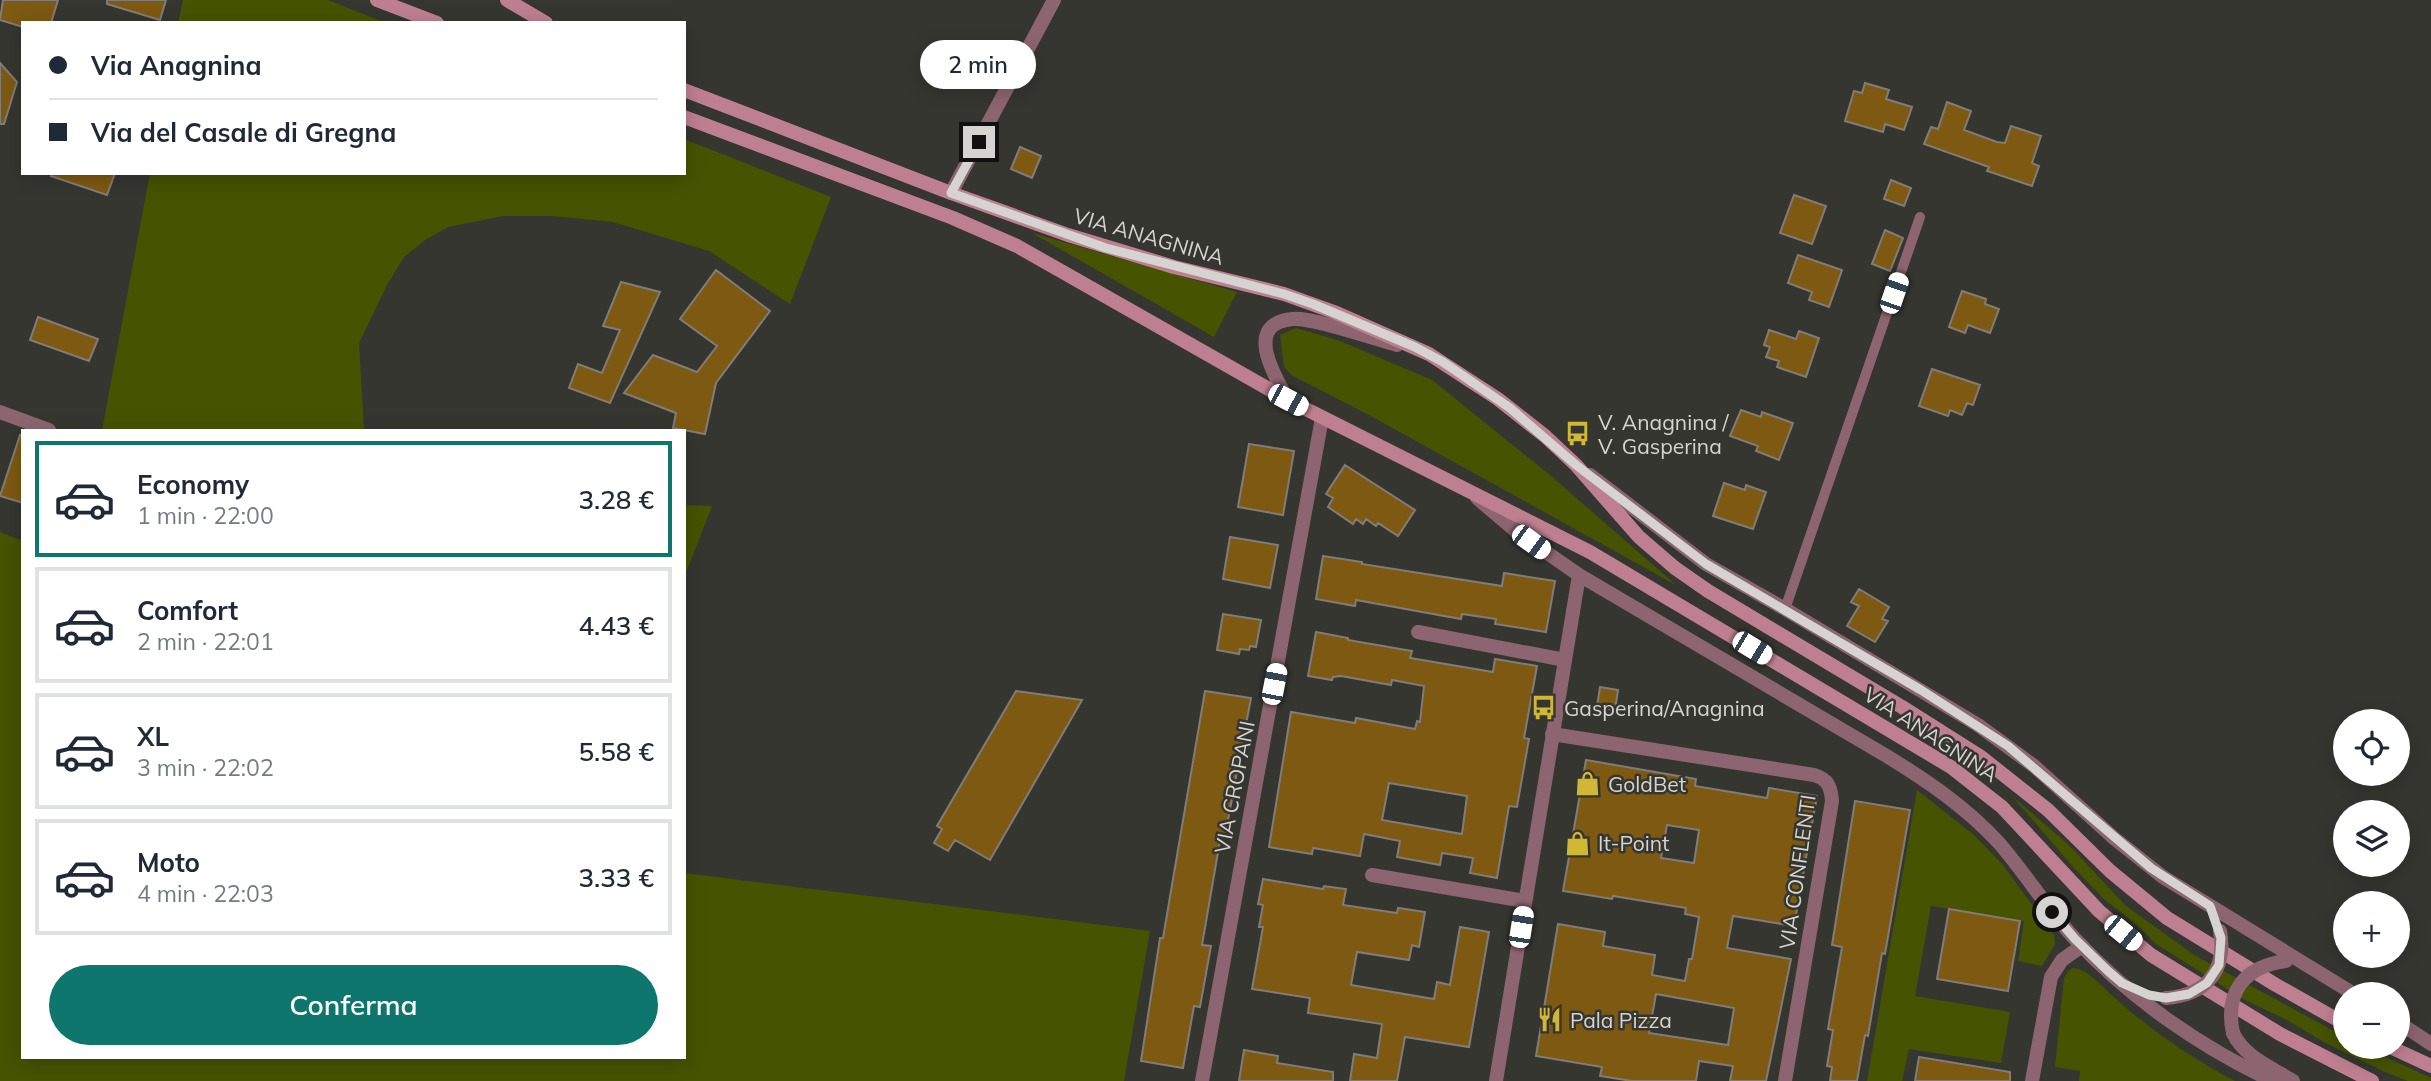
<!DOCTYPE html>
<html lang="it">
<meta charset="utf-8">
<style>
:root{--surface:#fff;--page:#f6f6f7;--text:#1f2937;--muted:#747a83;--line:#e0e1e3;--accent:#0f766e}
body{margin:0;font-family:Mulish,sans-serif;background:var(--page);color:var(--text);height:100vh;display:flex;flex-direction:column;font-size:26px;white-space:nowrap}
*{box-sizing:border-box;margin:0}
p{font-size:23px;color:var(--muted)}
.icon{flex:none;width:38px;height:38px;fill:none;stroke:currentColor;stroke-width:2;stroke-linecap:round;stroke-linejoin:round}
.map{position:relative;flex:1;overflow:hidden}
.details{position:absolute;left:21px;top:429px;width:665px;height:630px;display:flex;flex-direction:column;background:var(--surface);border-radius:0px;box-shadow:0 4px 18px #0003}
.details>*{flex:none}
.banner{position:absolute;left:21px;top:21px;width:665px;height:154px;border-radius:0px;box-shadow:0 4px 18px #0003;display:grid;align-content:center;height:154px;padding:0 28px;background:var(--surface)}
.controls{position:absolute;left:2333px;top:709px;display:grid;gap:14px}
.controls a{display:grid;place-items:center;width:77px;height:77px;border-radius:50%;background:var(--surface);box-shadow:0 4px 18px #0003;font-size:35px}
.end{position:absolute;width:32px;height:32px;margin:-16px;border:9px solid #d5d4d1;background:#111;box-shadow:0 0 0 4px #111}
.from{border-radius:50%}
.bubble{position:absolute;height:49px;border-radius:24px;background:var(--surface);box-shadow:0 4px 18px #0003;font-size:23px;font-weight:600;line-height:49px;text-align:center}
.car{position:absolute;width:21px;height:42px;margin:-21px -10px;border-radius:9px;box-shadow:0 0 5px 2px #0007;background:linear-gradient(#fff 24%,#345 0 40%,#fff 0 76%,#345 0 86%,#fff 0)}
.banner b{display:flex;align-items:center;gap:24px;height:66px;font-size:26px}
.banner b+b{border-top:2px solid var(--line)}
.banner i{width:18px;height:18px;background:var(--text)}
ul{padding:12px 0 0;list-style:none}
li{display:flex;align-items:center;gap:21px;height:116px;margin:0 14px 10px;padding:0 14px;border:4px solid var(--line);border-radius:0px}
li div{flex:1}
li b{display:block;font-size:26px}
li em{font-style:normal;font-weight:600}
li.active{border-color:var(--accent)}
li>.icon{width:63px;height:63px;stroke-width:1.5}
.primary-button{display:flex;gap:14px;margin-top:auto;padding:14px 28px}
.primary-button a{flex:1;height:80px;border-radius:42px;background:var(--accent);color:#fff;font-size:28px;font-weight:600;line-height:80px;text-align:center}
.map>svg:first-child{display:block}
</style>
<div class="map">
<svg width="2431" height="1081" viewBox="0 0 2431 1081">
<rect width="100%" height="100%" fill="#363631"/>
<path fill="#465300" d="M 183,0 L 328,0 L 386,23 L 178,23 Z
M 684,139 L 831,197 L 790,304 L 709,251 L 613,222 L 552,216 L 503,216 L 448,227 L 425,240 L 404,257 L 388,283 L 359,343 L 364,430 L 102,430 L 150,173 L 684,173 Z
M 1032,233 L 1237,292 L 1214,337 Z
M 1296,328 L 1340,341 L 1432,380 L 1550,475 L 1676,585 L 1369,415 L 1293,376 L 1284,367 L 1280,335 Z
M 684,505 L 712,506 L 684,578 Z
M 0,532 L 23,541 L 23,1057 L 684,1057 L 684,873 L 1150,931 L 1124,1081 L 0,1081 Z
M 1917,790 L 1974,835 L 2003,865 L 2054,935 L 2055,944 L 2042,966 L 2018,961 L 2024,921 L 1931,906 L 1915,996 L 2010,1012 L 2001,1063 L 1909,1049 L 1902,1081 L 1867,1081 Z
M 2012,796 L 2069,845 L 2125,905 L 2194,955 L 2345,1037 L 2345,1046 L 2364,1047 L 2431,1078 L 2431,1081 L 2408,1081 L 2385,1072 L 2324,1042 L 2287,1020 L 2245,1000 L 2156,944 L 2138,926 L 2104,899 L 2075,869 Z
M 2073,968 C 2089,969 2105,990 2117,1000 C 2152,1031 2193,1059 2235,1081 L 2079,1081 L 2080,1071 L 2055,1067 L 2064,978 L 2069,970 Z"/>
<path fill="#7d5912" stroke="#807d78" stroke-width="2" fill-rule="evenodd" d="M 3,0 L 58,0 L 51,23 L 23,23 L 23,27 L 0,20 Z
M 107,0 L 166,0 L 160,20 L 107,4 Z
M 0,63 L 17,82 L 4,124 L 0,124 Z
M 1865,83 L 1889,90 L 1886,99 L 1912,107 L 1904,130 L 1885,124 L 1883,132 L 1845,121 L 1854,91 L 1862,93 Z
M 1947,102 L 1971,111 L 1964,130 L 1997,142 L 2005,143 L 2011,126 L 2041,136 L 2032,163 L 2039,166 L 2032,186 L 1987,171 L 1989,167 L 1924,144 L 1931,127 L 1938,129 Z
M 1020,147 L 1041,156 L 1032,178 L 1011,169 Z
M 52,173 L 115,173 L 107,195 L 51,176 Z
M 1891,180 L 1911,188 L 1904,206 L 1884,199 Z
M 1794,195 L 1826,206 L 1812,244 L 1780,233 Z
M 1885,230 L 1903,238 L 1890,271 L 1872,264 Z
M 1798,255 L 1842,270 L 1829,307 L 1809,300 L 1812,292 L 1788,283 Z
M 716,270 L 770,311 L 716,383 L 705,434 L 673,428 L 676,413 L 624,393 L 653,355 L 697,372 L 717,346 L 680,319 Z
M 621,282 L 660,292 L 610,403 L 569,388 L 578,364 L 602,373 L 620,330 L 603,326 Z
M 1962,291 L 1986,299 L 1985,304 L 1999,309 L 1990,333 L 1968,325 L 1965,333 L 1949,327 Z
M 38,317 L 98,339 L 89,361 L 30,340 Z
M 1769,330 L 1796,339 L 1799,331 L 1819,338 L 1806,377 L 1777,367 L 1779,361 L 1766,357 L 1770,347 L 1764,345 Z
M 1932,369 L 1980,385 L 1973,405 L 1967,403 L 1962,415 L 1950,410 L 1948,416 L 1919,406 Z
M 1741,410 L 1761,417 L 1762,412 L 1793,423 L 1779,460 L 1756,451 L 1758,446 L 1730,436 Z
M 20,435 L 23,435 L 23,503 L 0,496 Z
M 1249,444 L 1294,451 L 1283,515 L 1238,507 Z
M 1345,465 L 1415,510 L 1398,536 L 1378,523 L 1376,526 L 1366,519 L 1363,524 L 1356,519 L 1353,524 L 1328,507 L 1333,498 L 1326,494 Z
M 1724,483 L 1745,490 L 1746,485 L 1766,492 L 1753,529 L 1713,516 Z
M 1230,537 L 1278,545 L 1270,588 L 1223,579 Z
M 1323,556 L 1362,562 L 1362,564 L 1502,586 L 1504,573 L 1555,581 L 1546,632 L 1495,624 L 1496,619 L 1462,614 L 1461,619 L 1356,600 L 1355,606 L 1316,599 Z
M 1859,589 L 1889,607 L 1882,619 L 1888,621 L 1875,642 L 1847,626 L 1859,606 L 1851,602 Z
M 1223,614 L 1261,620 L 1256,647 L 1250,646 L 1249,650 L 1240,649 L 1239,654 L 1217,650 Z
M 1316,632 L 1348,638 L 1348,640 L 1412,651 L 1410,658 L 1493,672 L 1495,659 L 1537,666 L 1524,738 L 1529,739 L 1517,807 L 1509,806 L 1497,878 L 1470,873 L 1473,858 L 1442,853 L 1440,865 L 1397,857 L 1400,841 L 1364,834 L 1360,856 L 1313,848 L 1312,854 L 1269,847 L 1291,712 L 1355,723 L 1356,718 L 1415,729 L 1417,721 L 1420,722 L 1424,686 L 1392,680 L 1391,685 L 1341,676 L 1333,677 L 1332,680 L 1308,676 ZM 1389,783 L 1467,796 L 1462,834 L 1382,820 Z
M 1600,687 L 1618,690 L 1615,710 L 1597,707 Z
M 1016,691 L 1082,700 L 990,860 L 955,840 L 948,851 L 934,843 L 942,829 L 937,826 Z
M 1205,691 L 1251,698 L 1225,836 L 1221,835 L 1202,945 L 1211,946 L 1200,1007 L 1194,1006 L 1183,1068 L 1141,1061 L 1160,938 L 1163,938 Z
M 1586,760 L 1696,779 L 1695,786 L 1767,798 L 1769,788 L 1817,796 L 1794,926 L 1733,916 L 1727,948 L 1791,959 L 1766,1081 L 1730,1081 L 1733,1066 L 1699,1061 L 1696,1081 L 1632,1081 L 1600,1076 L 1602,1067 L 1536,1056 L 1558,924 L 1605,932 L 1603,946 L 1655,955 L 1652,975 L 1685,981 L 1689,959 L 1692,959 L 1699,917 L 1685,914 L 1686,908 L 1613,896 L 1612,899 L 1563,891 ZM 1667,825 L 1699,830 L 1694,863 L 1661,858 ZM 1656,994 L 1734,1008 L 1728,1045 L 1649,1033 Z
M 1855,801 L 1910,810 L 1885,954 L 1882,953 L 1868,1036 L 1865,1035 L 1857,1081 L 1830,1081 L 1832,1067 L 1827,1066 L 1833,1030 L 1828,1029 L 1842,947 L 1832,945 Z
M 1263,879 L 1323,889 L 1324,886 L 1346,889 L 1343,905 L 1397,913 L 1398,908 L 1425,912 L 1419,947 L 1412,945 L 1409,960 L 1357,952 L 1351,985 L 1434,999 L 1437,982 L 1450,985 L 1460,927 L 1489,932 L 1469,1047 L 1405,1037 L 1397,1081 L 1350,1081 L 1354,1054 L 1377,1058 L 1382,1024 L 1308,1013 L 1310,998 L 1252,989 L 1263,927 L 1259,927 L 1263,905 L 1258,904 Z
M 1949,909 L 2020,921 L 2008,991 L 1937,979 Z
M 1244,1050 L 1278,1056 L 1277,1063 L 1333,1072 L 1333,1081 L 1239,1081 Z
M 1919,1057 L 2010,1072 L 2010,1081 L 1915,1081 Z"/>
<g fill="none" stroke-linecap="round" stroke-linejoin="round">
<path stroke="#8d6570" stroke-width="10" d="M 1785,609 L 1920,217"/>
<path stroke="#8d6570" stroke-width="14" d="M 951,193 L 1054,0
M 0,412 L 49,430
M 1418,632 L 1565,660
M 1552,734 L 1814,775 C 1828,779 1831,787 1832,801 L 1785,1081
M 1372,875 L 1525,901
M 1202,1081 L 1322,418
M 2032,1081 L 2051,977 L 2062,960 L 2082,946"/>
<path stroke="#8d6570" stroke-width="14" d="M 1288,400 C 1275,377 1242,323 1293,319 C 1313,317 1374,339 1397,345
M 1590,475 L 1706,564 L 1785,609 L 1978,725 L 2034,766 L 2115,839 L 2163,877 L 2354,994
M 1477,498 L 1517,532 L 1579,575 L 1885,755 C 1926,780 1966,807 1999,843 C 2026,874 2047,909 2075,939 C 2130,998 2200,1047 2273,1081
M 2398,1022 L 2431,1044
M 2233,1033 C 2244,1057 2271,1067 2293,1081
M 1496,1081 L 1579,575"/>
<path stroke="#be7f91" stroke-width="14" d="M 377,0 L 437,23
M 507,0 L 546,23
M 684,90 L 951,193 L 1068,235 L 1174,267 L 1284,294 L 1334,312 L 1429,354 L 1498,399 L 1545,436 L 1576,465 L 1639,537 L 1675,568 L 1708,591 L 1902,707 L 1981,757 L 2048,810 L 2110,871 L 2167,918 L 2276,985 L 2345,1024
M 684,117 L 953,218 L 1017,246 L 1288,400 L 1590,552 L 1951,767 L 2002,807 L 2099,911 L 2151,955 L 2280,1034 L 2372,1081
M 2388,1046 L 2431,1066"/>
<path stroke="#8d6570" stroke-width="14" d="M 2166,998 C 2206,995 2227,971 2220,931
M 2233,1033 C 2224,991 2246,966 2286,961"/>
</g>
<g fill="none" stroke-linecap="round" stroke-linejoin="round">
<path stroke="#d5d4d1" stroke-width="9" d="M 979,142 L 951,193 L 1106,248 L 1284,294 L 1313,304 L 1415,347 L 1443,362 L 1510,408 L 1576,465 L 1706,564 L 1921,690 L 2008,746 L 2151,868 L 2210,906 L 2221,938 L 2219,965 L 2207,983 L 2189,994 L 2166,998 L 2149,995 L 2122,983 L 2108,971 L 2075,939 L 2052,912"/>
</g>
<defs>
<symbol id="bus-bare" viewBox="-9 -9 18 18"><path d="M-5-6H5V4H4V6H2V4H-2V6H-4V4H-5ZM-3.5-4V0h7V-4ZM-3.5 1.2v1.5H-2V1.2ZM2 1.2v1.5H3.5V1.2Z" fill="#d1b736" stroke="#363631" stroke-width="2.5" paint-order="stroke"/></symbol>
<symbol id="shop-bare" viewBox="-9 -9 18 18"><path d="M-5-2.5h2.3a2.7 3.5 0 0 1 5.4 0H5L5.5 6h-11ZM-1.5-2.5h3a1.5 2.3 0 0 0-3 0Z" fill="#d1b736" stroke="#363631" stroke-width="2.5" paint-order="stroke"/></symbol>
<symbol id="restaurant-bare" viewBox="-9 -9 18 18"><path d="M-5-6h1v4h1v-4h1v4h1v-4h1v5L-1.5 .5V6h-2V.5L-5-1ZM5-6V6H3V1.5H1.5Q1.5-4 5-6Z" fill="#d1b736" stroke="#363631" stroke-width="2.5" paint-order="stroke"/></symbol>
</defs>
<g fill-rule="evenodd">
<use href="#bus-bare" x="1560" y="416" width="35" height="35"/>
<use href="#bus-bare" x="1526" y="690" width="35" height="35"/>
<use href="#shop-bare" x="1570" y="766" width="35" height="35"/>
<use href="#shop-bare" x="1560" y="826" width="35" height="35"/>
<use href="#restaurant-bare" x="1532" y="1002" width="35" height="35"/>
</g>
<g text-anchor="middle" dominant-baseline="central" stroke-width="5" stroke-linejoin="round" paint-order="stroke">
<g font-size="21" fill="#d5d4d1" stroke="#363631">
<text transform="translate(1149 236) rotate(16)">VIA ANAGNINA</text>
<text transform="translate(1931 734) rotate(33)">VIA ANAGNINA</text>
<text transform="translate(1234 787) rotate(-79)">VIA CROPANI</text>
<text transform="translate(1797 872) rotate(-82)">VIA CONFLENTI</text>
</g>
<g font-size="21" fill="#d5d4d1" stroke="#363631" text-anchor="start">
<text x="1598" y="422">V. Anagnina /<tspan x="1598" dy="24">V. Gasperina</tspan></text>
<text x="1564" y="708">Gasperina/Anagnina</text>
<text x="1608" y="784">GoldBet</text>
<text x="1598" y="843">It-Point</text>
<text x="1570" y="1020">Pala Pizza</text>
</g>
</g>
</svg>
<div class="controls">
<a><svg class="icon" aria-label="locate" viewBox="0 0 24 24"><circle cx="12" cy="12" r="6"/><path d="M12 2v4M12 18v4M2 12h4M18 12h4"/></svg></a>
<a><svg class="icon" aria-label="layers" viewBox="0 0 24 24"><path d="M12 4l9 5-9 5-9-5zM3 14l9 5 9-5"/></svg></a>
<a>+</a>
<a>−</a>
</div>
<i class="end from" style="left:2052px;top:912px"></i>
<i class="end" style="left:979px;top:142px"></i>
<div class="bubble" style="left:920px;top:40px;width:116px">2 min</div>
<i class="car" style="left:1894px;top:293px;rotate:19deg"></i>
<i class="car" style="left:1288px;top:400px;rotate:118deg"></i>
<i class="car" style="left:1531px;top:542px;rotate:126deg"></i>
<i class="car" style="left:1752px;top:648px;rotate:121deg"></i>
<i class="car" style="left:1274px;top:684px;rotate:11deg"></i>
<i class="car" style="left:1521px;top:927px;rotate:9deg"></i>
<i class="car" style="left:2123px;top:933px;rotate:129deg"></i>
<div class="banner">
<b><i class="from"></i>Via Anagnina</b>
<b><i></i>Via del Casale di Gregna</b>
</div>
<section class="details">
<ul>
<li class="active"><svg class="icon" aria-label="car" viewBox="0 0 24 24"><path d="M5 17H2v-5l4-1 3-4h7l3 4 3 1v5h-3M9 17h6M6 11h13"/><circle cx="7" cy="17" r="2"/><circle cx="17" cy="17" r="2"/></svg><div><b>Economy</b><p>1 min · 22:00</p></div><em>3.28 €</em></li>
<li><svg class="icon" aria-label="car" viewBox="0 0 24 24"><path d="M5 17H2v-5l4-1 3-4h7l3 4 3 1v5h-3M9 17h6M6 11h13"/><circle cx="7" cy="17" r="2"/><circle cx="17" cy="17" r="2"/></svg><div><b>Comfort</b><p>2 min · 22:01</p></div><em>4.43 €</em></li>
<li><svg class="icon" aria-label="car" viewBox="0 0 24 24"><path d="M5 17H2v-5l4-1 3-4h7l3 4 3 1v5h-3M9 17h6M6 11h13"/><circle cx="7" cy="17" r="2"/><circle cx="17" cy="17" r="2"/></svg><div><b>XL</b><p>3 min · 22:02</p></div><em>5.58 €</em></li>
<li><svg class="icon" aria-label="car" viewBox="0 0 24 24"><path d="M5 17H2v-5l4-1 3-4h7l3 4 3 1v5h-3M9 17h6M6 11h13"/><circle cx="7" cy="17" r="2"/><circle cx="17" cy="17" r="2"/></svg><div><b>Moto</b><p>4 min · 22:03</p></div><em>3.33 €</em></li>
</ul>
<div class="primary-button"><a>Conferma</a></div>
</section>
</div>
